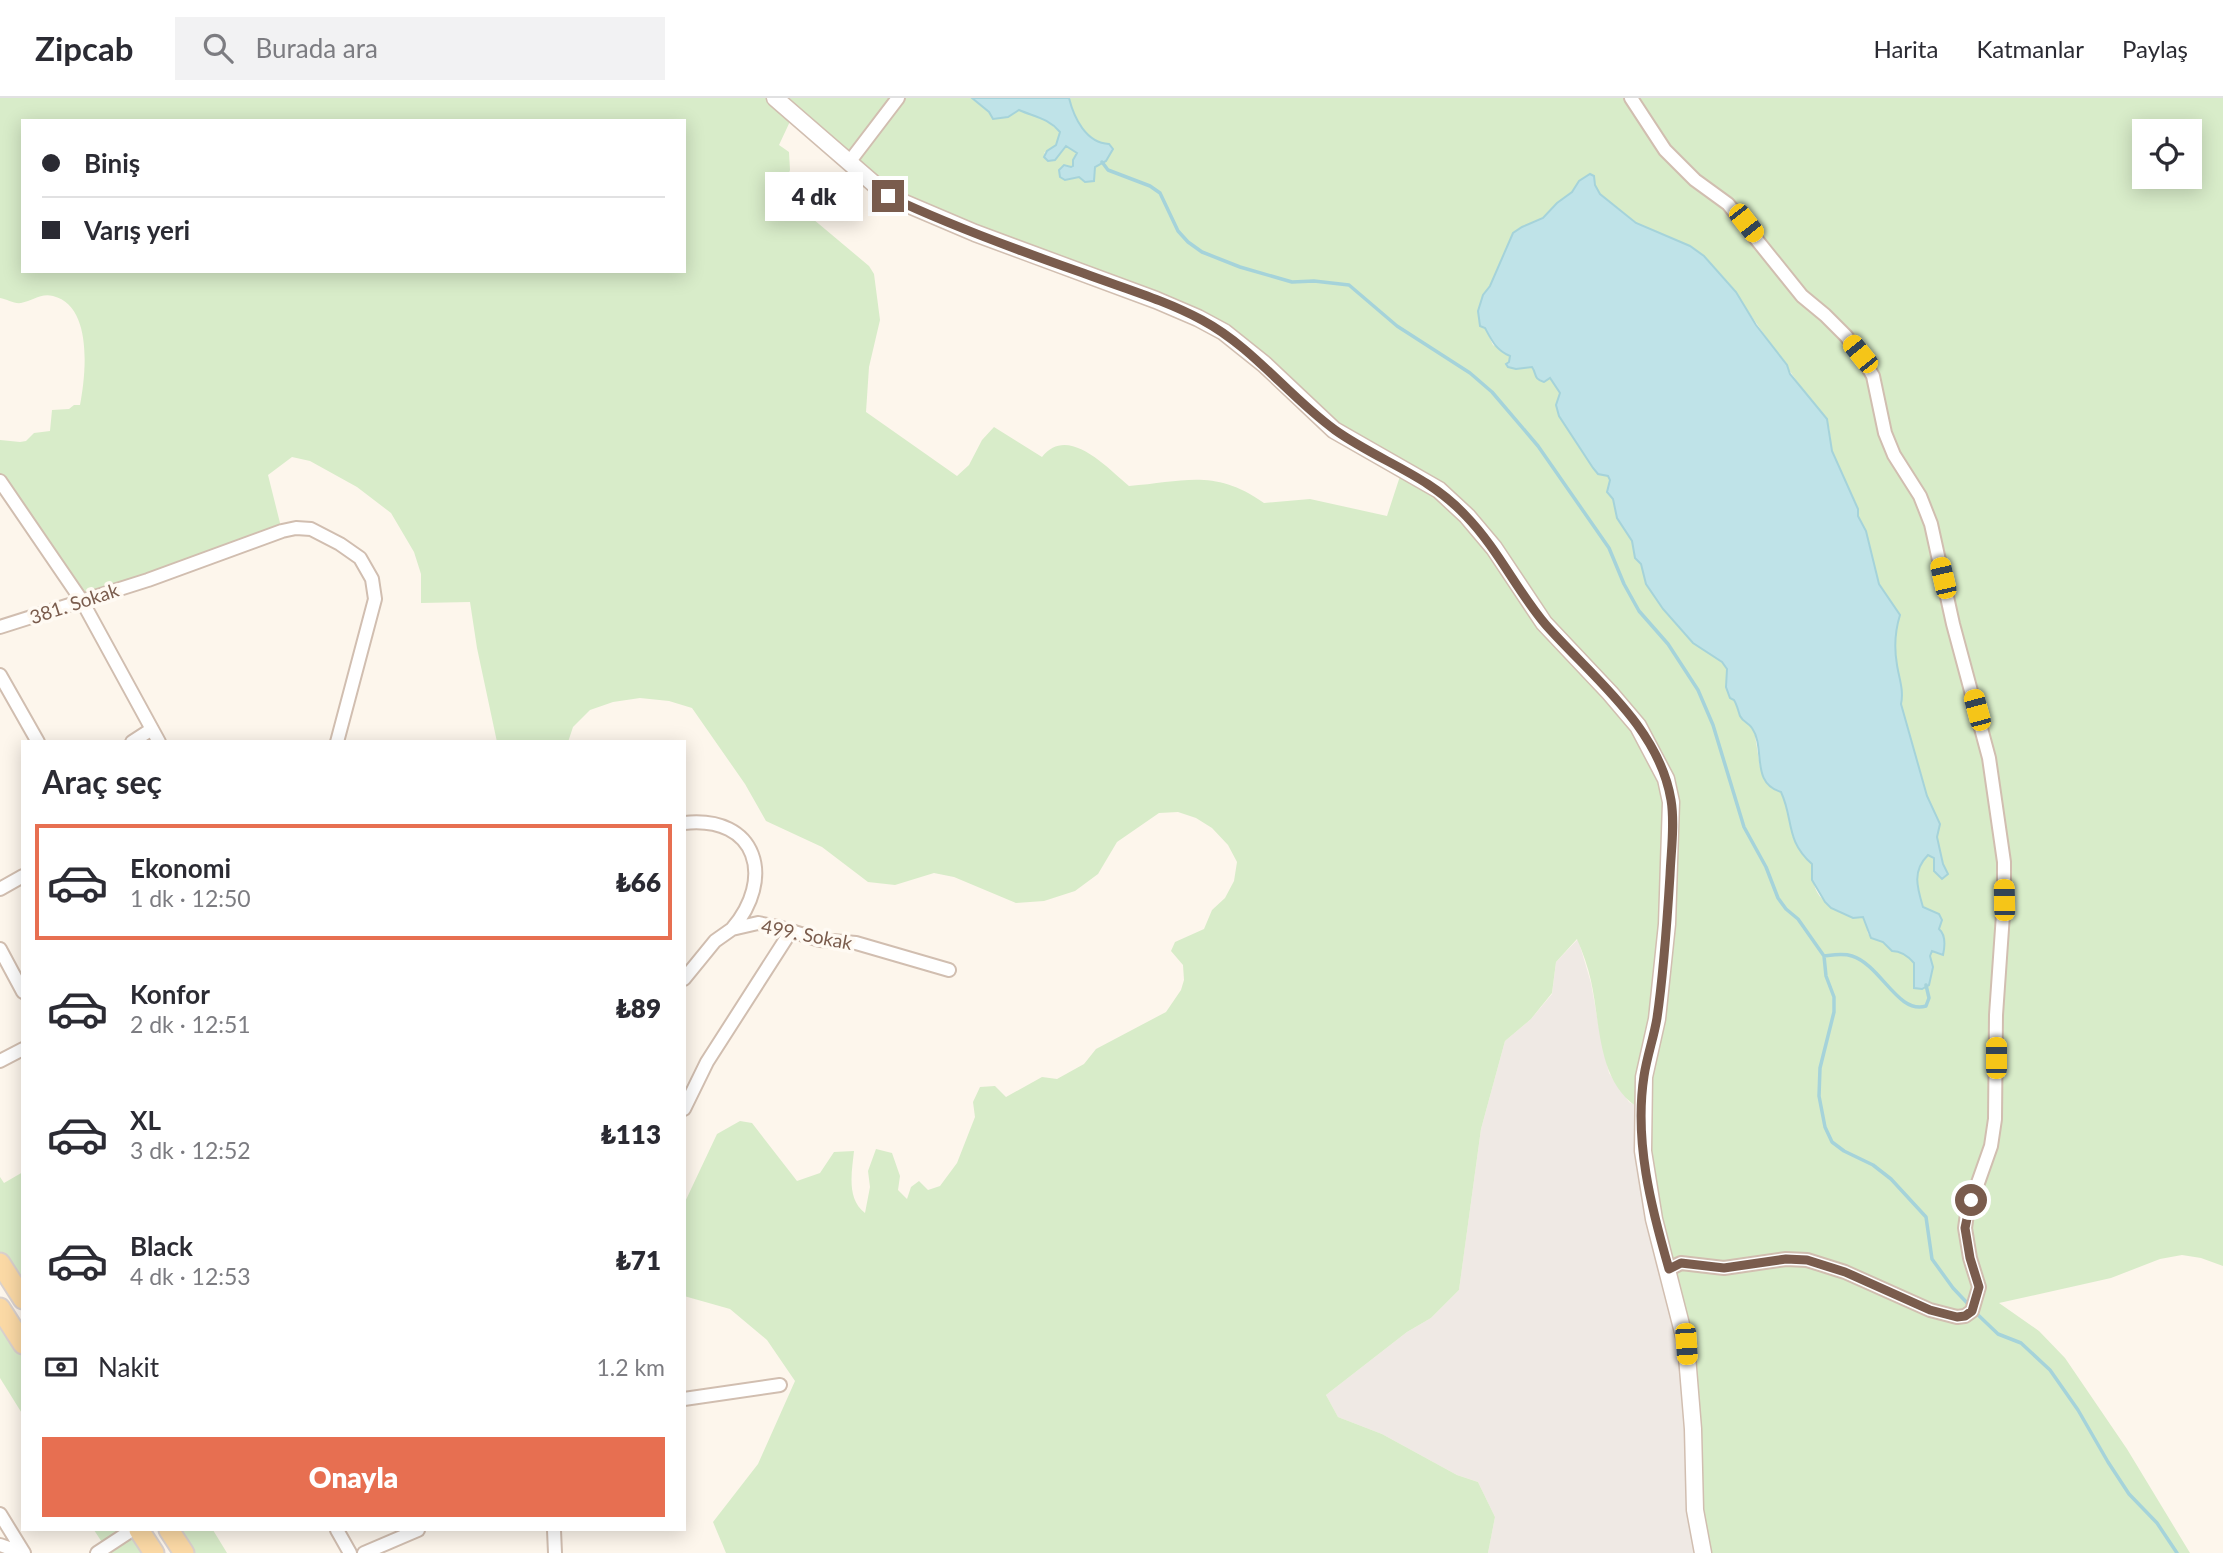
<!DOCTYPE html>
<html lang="tr">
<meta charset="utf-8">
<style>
:root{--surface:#fff;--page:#f2f2f3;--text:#2b2b33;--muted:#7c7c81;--line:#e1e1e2;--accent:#e76f51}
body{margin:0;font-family:Lato,sans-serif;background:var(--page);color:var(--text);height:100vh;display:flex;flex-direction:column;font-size:26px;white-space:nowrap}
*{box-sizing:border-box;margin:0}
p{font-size:23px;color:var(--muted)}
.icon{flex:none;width:38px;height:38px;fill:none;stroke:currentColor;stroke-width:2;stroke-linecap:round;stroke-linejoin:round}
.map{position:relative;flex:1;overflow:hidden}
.side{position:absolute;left:21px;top:642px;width:665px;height:791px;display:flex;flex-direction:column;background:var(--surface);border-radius:0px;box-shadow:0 4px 18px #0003}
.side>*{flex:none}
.banner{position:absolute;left:21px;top:21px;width:665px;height:154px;border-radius:0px;box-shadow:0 4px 18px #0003;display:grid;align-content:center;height:154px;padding:0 21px;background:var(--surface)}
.fabs{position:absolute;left:2132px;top:21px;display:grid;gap:14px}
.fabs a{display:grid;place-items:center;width:70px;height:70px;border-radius:0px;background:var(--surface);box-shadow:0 4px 18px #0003;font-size:35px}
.end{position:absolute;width:32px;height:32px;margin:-16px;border:9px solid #7a5c4d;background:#fff;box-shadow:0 0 0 4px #fff}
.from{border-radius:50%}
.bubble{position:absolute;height:49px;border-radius:0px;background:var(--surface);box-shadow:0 4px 18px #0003;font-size:23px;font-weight:800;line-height:49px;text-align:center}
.car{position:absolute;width:21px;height:42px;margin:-21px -10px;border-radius:9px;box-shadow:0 0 5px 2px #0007;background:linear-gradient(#f5c518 24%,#345 0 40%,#f5c518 0 76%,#345 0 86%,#f5c518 0)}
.banner b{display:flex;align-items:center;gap:24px;height:66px;font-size:26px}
.banner b+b{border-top:2px solid var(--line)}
.banner i{width:18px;height:18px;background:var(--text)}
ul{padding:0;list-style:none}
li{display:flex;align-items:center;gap:21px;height:116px;margin:0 14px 10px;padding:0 7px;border:4px solid transparent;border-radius:0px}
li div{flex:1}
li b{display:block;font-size:26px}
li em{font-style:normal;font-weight:800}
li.active{border-color:var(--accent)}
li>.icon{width:63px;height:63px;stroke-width:1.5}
h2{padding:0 21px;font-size:32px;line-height:84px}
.pay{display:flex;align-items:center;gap:18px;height:77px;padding:0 21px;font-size:26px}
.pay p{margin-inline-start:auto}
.button{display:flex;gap:14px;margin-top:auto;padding:14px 21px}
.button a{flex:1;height:80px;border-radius:0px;background:var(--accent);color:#fff;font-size:28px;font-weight:800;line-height:80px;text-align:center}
header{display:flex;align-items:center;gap:42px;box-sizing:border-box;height:98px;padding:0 35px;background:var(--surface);border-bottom:2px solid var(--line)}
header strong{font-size:33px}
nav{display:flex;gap:38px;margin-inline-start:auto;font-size:24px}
.search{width:490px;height:63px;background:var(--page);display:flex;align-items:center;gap:18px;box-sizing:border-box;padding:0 24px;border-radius:0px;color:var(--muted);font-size:26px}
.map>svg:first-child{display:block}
</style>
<header>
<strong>Zipcab</strong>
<div class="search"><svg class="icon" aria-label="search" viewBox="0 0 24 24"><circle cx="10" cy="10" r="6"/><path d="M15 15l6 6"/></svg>Burada ara</div>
<nav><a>Harita</a><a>Katmanlar</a><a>Paylaş</a></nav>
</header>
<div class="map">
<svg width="2223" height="1455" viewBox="0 0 2223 1455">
<rect width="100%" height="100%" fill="#fdf6ec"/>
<path fill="#efe9e4" d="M 1578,841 L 1591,885 L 1601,941 L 1609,975 L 1629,1004 L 1642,1011 L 1686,1246 L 1703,1455 L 1488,1455 L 1495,1419 L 1478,1384 L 1457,1377 L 1382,1336 L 1338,1319 L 1326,1297 L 1407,1234 L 1431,1220 L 1459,1192 L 1481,1031 L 1505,943 L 1531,921 L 1552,896 L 1556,864 Z"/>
<path fill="#d8ecc9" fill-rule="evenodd" d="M 0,0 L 972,0 L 989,14 L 992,19 L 1004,19 L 1018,12 L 1042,19 L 1060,34 L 1056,47 L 1044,55 L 1055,62 L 1063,48 L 1071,49 L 1077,55 L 1073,63 L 1074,67 L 1071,69 L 1064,67 L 1070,80 L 1079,79 L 1089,82 L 1094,78 L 1093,74 C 1094,70 1107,58 1111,55 L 1109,46 C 1086,45 1074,20 1069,0 L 2223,0 L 2223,1168 L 2201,1160 L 2182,1157 L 2160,1161 L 2111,1180 L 1999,1205 L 2039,1233 L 2065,1260 L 2127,1351 L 2190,1455 L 1703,1455 L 1693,1331 L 1642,1012 C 1597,987 1601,928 1591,883 C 1588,869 1583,855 1577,841 L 1556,864 L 1552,895 L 1531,921 L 1505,943 L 1481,1031 L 1459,1192 L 1431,1220 L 1407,1234 L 1326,1297 L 1338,1319 L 1382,1336 L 1457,1377 L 1478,1384 L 1495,1419 L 1488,1455 L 726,1455 L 713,1424 L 758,1366 L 795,1283 L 767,1242 L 730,1211 L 684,1198 L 684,1106 L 717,1036 L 740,1023 L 752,1025 L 797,1083 L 820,1075 L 834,1054 L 854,1053 C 852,1073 846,1101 865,1115 L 870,1089 L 868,1073 L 876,1051 L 892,1055 L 900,1078 L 898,1092 L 907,1101 L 911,1089 L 919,1083 L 928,1092 L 940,1088 L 957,1065 L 975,1019 L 973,1004 L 980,989 L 995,988 L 1006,999 L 1042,979 L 1057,981 L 1084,966 L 1096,951 L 1166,914 L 1181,892 L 1184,882 L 1183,867 L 1171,853 L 1175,844 L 1204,831 L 1212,812 L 1225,800 L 1234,783 L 1237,764 L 1228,747 L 1212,730 L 1196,720 L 1178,714 L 1159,715 L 1117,744 L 1098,776 L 1075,793 L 1044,803 L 1016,805 L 954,779 L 934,775 L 895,787 L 868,784 L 822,749 L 766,723 L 745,686 L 692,610 L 669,603 L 640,600 L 613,604 L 590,612 L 573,629 L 568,644 L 497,644 L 477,550 L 470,504 L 421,505 L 421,476 L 414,454 L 391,415 L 357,389 L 310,363 L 292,359 L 268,377 L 282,433 L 82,503 L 0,383 L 0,342 L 20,344 L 26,343 L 34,335 L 50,333 L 52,312 L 69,311 L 74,307 L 80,307 C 86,276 93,208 53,198 C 40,195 33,203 21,205 C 14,206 7,201 0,200 ZM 793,17 L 918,112 L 1224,234 L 1370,354 L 1403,369 L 1387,418 L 1310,401 L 1264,405 C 1214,370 1184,384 1129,388 C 1107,370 1068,326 1042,359 L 994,329 L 982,342 L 969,367 L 957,378 L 866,314 L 869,269 L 880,222 L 874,176 L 869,168 L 782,95 L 790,72 L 789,54 L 779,47 ZM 23,23 L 684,23 L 684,173 L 23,173 ZM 2144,33 L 2189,33 L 2189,79 L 2144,79 ZM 1590,76 L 1594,78 L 1595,87 L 1600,96 L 1636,125 L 1690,148 L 1731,189 L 1829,329 L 1832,353 L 1858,410 L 1858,418 L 1866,433 L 1879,486 L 1900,517 C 1895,533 1894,550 1897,567 C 1899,580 1904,592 1901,606 L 1927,698 L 1940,726 L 1937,739 L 1943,766 L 1948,776 L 1942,781 L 1934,773 L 1934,760 L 1928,756 C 1912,774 1917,789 1923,809 C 1941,820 1939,836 1939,854 L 1932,853 L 1930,858 L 1933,869 L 1929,887 L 1915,882 L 1914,865 L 1907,857 L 1868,836 L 1866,823 L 1863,819 C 1853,820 1851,817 1842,813 C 1818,803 1812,792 1812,766 C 1791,747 1791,717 1781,694 L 1775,692 L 1760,669 L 1754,631 L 1740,618 L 1734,602 L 1727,571 L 1722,564 L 1693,545 L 1663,511 L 1646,486 L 1641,466 L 1635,460 L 1632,443 L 1617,420 L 1613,401 L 1608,394 L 1610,382 L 1608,378 L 1598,376 L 1593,370 L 1563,324 L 1556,307 L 1560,295 L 1550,280 L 1546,282 L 1533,269 L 1524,270 L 1509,264 L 1510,257 L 1493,247 L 1485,230 L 1480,228 L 1478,213 L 1483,197 L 1490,188 L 1513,135 L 1522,129 L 1543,120 L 1557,105 L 1572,94 L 1579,83 Z
M 23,1074 L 23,1201 L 0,1165 L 0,1079 L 4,1085 Z
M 0,1210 L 23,1246 L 23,1317 L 0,1280 Z
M 94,1432 L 139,1432 L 154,1455 L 109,1455 Z
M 169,1432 L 213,1432 L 227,1455 L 184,1455 Z"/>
<path fill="#bfe3e8" stroke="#a5d3da" stroke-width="2" d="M 972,0 L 1069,0 C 1074,20 1086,45 1109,46 L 1113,51 L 1106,63 L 1095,69 L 1094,83 L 1085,84 L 1079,79 L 1065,82 L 1060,79 L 1059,72 L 1064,67 L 1071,69 L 1073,68 L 1073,62 L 1077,55 L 1066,48 L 1055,62 L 1048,63 L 1044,59 L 1047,53 L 1056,47 L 1060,34 C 1048,20 1035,19 1019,12 L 1008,19 L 993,21 L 989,14 Z
M 1590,76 L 1594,78 L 1595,87 L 1600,96 L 1636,125 L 1690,148 L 1704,158 L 1736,194 L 1756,227 L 1787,267 L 1790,276 L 1827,321 L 1832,353 L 1858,411 L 1858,418 L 1866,433 L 1879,486 L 1900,517 C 1895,533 1894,550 1897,567 C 1899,580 1904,592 1901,606 L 1927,698 L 1940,726 L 1937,739 L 1943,766 L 1948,776 L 1942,781 L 1934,773 L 1934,760 L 1928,757 C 1912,773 1917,789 1923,809 L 1939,816 L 1942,822 L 1939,831 C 1946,837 1945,848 1943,857 L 1932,853 L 1930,858 L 1933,869 L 1929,887 L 1922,891 L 1914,890 L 1914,865 C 1908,858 1901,853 1892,853 L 1883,844 L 1871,840 L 1863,819 L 1853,820 L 1831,810 L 1825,804 L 1812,782 L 1812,766 C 1785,742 1794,722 1781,694 C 1750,685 1766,650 1752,630 C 1749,625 1743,624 1740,618 C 1738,612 1737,607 1734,602 L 1730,600 L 1726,589 L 1727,571 L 1722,564 L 1693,545 L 1663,511 L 1646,486 L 1641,466 L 1635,460 L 1632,443 L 1617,420 L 1613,401 L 1607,394 L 1610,382 L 1608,378 L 1598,376 L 1593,370 L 1559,318 L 1556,307 L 1560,295 L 1550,280 L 1544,284 C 1533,281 1537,276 1532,269 L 1516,271 L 1508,269 L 1506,266 L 1509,264 L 1510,258 C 1496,252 1492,243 1485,230 L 1480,228 L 1478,213 L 1483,197 L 1490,188 L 1513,135 L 1522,129 L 1543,120 L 1557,105 L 1572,94 L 1579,83 Z"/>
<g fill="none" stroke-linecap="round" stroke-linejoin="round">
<path stroke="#a5d3da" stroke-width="3.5" d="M 1102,64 L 1108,72 L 1150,88 L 1160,95 L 1178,133 L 1188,144 L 1202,154 L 1240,169 L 1292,184 L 1314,183 L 1349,187 L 1397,228 L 1470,275 L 1492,294 L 1538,348 L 1609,450 L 1624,486 L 1639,513 L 1668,546 L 1698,592 L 1713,627 L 1744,729 L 1766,769 L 1778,800 L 1786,811 L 1798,821 L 1824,858 L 1826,878 L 1834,899 L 1834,914 L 1820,970 L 1819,998 L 1825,1029 L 1832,1044 L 1844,1053 L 1873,1067 L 1891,1081 L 1926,1119 L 1932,1161 L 1953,1190 L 1970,1208
M 1824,858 C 1833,857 1843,855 1852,858 C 1881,867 1898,917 1926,908 L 1929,900 L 1926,887
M 1975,1214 L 1998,1236 L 2021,1245 L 2050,1272 L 2078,1312 L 2108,1364 L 2129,1396 L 2157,1425 L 2177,1455"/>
<defs>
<path id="minor" d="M 1631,0 L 1665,52 L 1695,82 L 1728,106 L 1802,198 L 1825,217 L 1846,238 L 1860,256 L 1873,278 L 1885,335 L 1894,357 L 1920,398 L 1931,426 L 1953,526 L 1989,660 L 2004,764 L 2004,802 L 1996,917 L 1995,1021 L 1991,1048 L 1967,1116 L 1965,1130 L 1970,1160 L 1979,1189 L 1972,1213 L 1965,1218 L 1957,1219 L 1930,1212 L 1845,1174 L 1807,1162 L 1786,1161 L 1724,1170 L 1681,1165 L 1669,1171
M 850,63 L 898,0
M 0,383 L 82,503 L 159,644
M 0,529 L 148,482 L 282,433 L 296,430 L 311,431 L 340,446 L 360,460 L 372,481 L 375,501 L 337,644
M 0,577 L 38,644
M 132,644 L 152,631
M 684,725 C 758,717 775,781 732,831
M 0,791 L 23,778
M 0,851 L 23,894
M 684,881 L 715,843 L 732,831 L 758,825 L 778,829 L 820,842 L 856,845 L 949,872
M 0,963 L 23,951
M 684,1011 L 707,964 L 791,833
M 684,1301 L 780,1287
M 0,1416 L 24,1455
M 337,1432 L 350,1455
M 554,1432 L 555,1455
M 0,1447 L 23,1455
M 97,1455 L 132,1432
M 364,1455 L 418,1432"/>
<path id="tertiary" d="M 775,0 L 888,98 L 975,135 L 1156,202 L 1198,220 L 1224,234 L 1264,266 L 1334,332 L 1439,392 L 1467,418 L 1494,450 L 1544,525 L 1610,595 L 1638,628 L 1666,681 L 1671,704 L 1667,826 L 1657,921 L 1644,979 L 1643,1053 L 1654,1121 L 1686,1246 L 1693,1331 L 1695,1412 L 1703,1455"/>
<path id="primary" d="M 0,1165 L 23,1201
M 0,1210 L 23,1246
M 139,1432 L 154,1455
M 169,1432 L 184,1455"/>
</defs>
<use href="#minor" stroke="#d1beb0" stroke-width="16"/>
<use href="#tertiary" stroke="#d1beb0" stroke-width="19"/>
<use href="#primary" stroke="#dad1cd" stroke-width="23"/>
<use href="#minor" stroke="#fff" stroke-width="12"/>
<use href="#tertiary" stroke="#fff" stroke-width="16"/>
<use href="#primary" stroke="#fbd9a5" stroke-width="19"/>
</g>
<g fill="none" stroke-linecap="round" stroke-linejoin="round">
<path stroke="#7a5c4d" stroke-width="9" d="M 888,98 C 951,128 1017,152 1083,175 C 1123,190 1165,202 1202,222 C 1254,250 1288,298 1335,332 C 1380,364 1427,376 1466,418 C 1498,451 1517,493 1546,527 C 1592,579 1659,629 1671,702 C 1675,726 1671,753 1670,777 C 1667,825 1664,873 1657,920 C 1654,939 1647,958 1644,978 C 1634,1043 1651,1109 1669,1171 L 1681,1165 L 1724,1170 L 1786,1161 L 1807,1162 L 1845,1174 L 1930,1212 L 1957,1219 L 1965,1218 L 1972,1213 L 1979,1189 L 1970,1160 L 1965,1130 L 1971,1102"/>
</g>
<g text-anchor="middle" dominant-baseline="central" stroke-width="7" stroke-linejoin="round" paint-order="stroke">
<g font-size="19" fill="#7a5c4d" stroke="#fffaf3">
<text transform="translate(74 505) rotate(-18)">381. Sokak</text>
<text transform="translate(807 836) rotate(11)">499. Sokak</text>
</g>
</g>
</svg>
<div class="fabs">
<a><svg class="icon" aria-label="locate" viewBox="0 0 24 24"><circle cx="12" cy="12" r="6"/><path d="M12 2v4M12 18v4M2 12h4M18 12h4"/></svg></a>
</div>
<i class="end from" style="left:1971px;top:1102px"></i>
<i class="end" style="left:888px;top:98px"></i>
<div class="bubble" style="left:765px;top:74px;width:98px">4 dk</div>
<i class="car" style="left:1746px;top:125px;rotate:142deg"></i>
<i class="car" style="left:1860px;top:256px;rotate:321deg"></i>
<i class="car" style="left:1943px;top:480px;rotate:347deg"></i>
<i class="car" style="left:1977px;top:612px;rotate:345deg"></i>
<i class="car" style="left:2004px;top:802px;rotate:359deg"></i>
<i class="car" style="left:1996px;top:960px;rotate:0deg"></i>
<i class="car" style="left:1686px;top:1246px;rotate:176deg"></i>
<div class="banner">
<b><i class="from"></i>Biniş</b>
<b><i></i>Varış yeri</b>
</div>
<section class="side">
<h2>Araç seç</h2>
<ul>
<li class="active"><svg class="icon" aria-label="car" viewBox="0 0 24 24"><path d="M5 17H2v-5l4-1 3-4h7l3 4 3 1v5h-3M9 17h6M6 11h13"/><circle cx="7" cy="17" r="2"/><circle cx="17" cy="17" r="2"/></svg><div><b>Ekonomi</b><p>1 dk · 12:50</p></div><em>₺66</em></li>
<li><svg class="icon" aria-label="car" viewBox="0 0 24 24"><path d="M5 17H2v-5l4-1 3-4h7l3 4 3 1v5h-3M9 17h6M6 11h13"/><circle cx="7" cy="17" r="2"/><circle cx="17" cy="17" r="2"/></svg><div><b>Konfor</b><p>2 dk · 12:51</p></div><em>₺89</em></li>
<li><svg class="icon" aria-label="car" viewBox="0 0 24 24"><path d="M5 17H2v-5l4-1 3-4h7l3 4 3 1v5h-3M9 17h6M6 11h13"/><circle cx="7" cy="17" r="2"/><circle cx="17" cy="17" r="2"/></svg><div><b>XL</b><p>3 dk · 12:52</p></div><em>₺113</em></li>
<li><svg class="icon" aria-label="car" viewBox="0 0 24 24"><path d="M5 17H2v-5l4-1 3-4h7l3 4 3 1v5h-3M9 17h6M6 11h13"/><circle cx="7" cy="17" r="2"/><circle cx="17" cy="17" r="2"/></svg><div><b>Black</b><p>4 dk · 12:53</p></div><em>₺71</em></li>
</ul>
<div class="pay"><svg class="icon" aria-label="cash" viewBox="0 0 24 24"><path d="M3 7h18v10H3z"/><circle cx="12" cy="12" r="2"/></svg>Nakit<p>1.2 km</p></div>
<div class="button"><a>Onayla</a></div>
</section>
</div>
